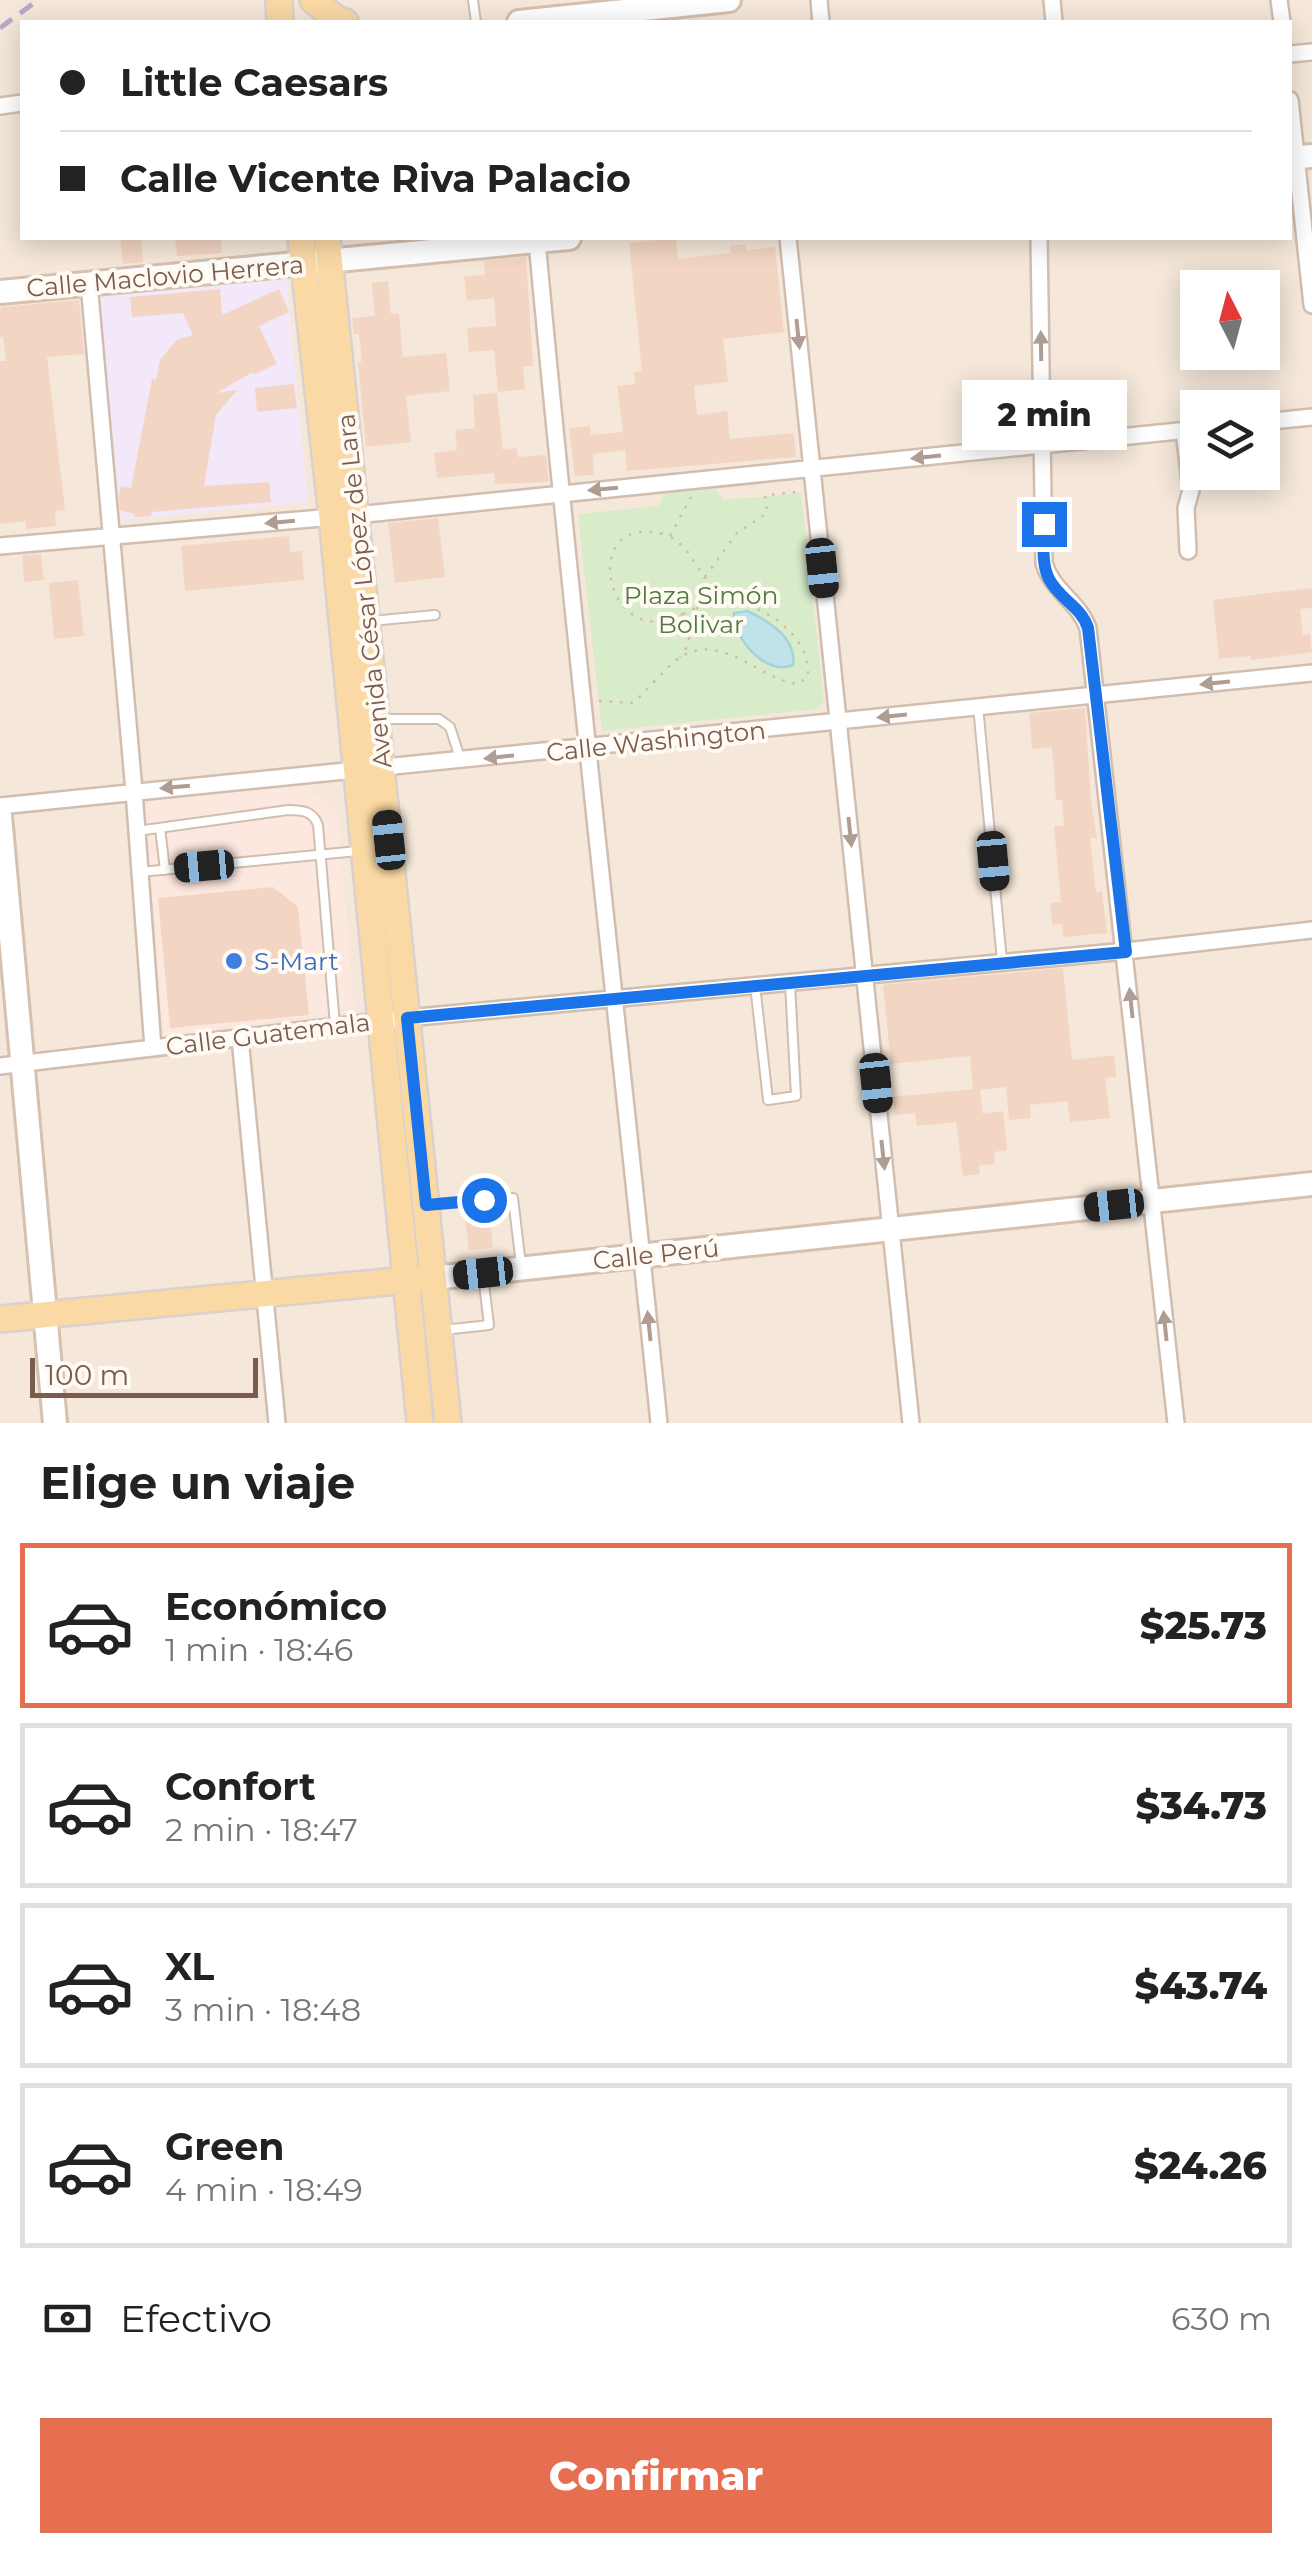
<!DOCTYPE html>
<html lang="es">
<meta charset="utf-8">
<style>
:root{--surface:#fff;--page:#f2f2f2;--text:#222;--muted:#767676;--line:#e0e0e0;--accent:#e76f51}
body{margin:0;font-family:Montserrat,sans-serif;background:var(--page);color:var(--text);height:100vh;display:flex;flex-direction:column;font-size:38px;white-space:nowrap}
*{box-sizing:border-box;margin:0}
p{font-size:32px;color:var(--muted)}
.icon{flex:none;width:55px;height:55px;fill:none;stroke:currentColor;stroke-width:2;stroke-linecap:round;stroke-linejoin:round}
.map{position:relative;height:1423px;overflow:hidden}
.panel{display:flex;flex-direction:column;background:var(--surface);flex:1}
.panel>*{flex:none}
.banner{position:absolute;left:20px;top:20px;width:1272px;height:220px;border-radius:0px;box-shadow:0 5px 25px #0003;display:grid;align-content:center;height:220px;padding:0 40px;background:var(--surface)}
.needle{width:65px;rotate:354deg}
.fabs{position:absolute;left:1180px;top:270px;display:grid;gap:20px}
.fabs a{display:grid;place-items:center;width:100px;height:100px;border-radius:0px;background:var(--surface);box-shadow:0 5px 25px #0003;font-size:50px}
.scale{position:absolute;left:30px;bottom:25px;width:228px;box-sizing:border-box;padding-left:10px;border:5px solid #7a5c4d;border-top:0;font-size:28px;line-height:35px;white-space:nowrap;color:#7a5c4d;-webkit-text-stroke:8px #fffaf3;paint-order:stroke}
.end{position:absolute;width:45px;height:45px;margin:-22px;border:12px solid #1a73e8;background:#fff;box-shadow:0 0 0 5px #fff}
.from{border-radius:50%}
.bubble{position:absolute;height:70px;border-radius:0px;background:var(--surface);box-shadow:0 5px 25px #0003;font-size:32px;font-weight:800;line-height:70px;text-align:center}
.car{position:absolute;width:30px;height:60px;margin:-30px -15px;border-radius:12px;box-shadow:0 0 8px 2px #0007;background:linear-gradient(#222 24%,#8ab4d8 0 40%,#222 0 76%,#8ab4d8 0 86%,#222 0)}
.banner b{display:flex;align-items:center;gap:35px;height:95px;font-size:38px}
.banner b+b{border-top:2px solid var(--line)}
.banner i{width:25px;height:25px;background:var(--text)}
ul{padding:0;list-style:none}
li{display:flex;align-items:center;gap:30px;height:165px;margin:0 20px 15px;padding:0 20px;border:5px solid var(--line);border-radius:0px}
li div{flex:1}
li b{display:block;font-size:38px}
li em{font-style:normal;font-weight:800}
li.active{border-color:var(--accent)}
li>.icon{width:90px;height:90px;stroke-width:1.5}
h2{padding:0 40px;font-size:45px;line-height:120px}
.pay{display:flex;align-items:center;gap:25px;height:110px;padding:0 40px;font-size:38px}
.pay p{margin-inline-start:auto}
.action{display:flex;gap:20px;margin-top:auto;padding:20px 40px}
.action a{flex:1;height:115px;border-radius:0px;background:var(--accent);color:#fff;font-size:40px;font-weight:800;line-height:115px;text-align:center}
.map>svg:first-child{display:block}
</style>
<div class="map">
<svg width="1312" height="1423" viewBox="0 0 1312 1423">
<rect width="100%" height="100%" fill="#fdf6ec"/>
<path fill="#f5e8da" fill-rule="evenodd" d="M 0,0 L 1312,0 L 1312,1423 L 0,1423 ZM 22,22 L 1290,22 L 1290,238 L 22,238 ZM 1198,288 L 1262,288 L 1262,352 L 1198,352 ZM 1198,408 L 1262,408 L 1262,472 L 1198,472 Z"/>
<path fill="#fde8e0" d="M 294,785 L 309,789 L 328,803 L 338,815 L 354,1011 L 164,1036 L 145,809 L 150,802 Z"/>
<path fill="#f3e8fa" d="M 286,276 L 308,502 L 121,520 L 99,303 L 107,292 Z"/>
<path fill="#d8ecc9" d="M 715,489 L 724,500 L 801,493 L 824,701 L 817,709 L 602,731 L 578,514 L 658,506 L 664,494 Z"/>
<path fill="#bfe3e8" stroke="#a5d3da" stroke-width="2.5" d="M 747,611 C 769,621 797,638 793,665 C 766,677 733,638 734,613 Z"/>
<path fill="#f3d5c3" d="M 120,238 L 141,238 L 143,262 L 123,264 Z
M 175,238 L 221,238 L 222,253 L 177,256 Z
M 676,238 L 678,259 L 731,253 L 730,246 L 746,244 L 746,250 L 775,247 L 784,332 L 723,339 L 728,382 L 694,386 L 697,415 L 727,411 L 730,439 L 794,433 L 796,457 L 627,471 L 625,450 L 593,454 L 594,475 L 575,476 L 569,428 L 590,426 L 591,435 L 623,432 L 617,386 L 635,384 L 634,372 L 642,371 L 629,243 Z
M 526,257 L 533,366 L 523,366 L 525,389 L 498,392 L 494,350 L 469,352 L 467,328 L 496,326 L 494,298 L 467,301 L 464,276 L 485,275 L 484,261 Z
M 388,281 L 391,314 L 399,314 L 403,357 L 446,353 L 450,391 L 406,396 L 411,442 L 366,447 L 358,362 L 362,361 L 359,334 L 354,334 L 352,318 L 375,316 L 372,283 Z
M 220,289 L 222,315 L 279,289 L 289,312 L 259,326 L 277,364 L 253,375 L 253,372 L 216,393 L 237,390 L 216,415 L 204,486 L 269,482 L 271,502 L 152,512 L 151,516 L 135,517 L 133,513 L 120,511 L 119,495 L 121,486 L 131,488 L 152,379 L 156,380 L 160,360 L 169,349 L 178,339 L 193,335 L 183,313 L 132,317 L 130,297 Z
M 79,300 L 84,354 L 47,357 L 65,510 L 55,511 L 56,526 L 26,529 L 26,521 L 0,524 L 0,361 L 6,361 L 3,337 L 0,337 L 0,310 L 2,307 Z
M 294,384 L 297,408 L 257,412 L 255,388 Z
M 497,393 L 503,450 L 517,448 L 518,457 L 546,455 L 549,482 L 495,484 L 494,473 L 437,478 L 434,453 L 457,450 L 455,430 L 475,428 L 473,395 Z
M 438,518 L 445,577 L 395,583 L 388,523 Z
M 289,536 L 290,552 L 302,551 L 304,580 L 185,591 L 181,546 Z
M 41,554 L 44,580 L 24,582 L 22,555 Z
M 78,580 L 84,636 L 54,639 L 49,583 Z
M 1312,588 L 1312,608 L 1300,609 L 1303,635 L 1310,634 L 1312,652 L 1251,660 L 1251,656 L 1219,659 L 1213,600 Z
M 1085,708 L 1091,801 L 1097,838 L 1090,838 L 1096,892 L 1102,891 L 1107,933 L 1063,937 L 1062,924 L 1052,925 L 1050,903 L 1061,902 L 1054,826 L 1064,826 L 1062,800 L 1056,800 L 1052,747 L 1032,749 L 1029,713 Z
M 273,887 L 298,907 L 309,1015 L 170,1028 L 158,898 Z
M 1063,968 L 1072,1060 L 1114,1055 L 1116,1077 L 1105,1078 L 1110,1118 L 1070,1122 L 1067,1101 L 1030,1105 L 1031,1118 L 1009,1120 L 1006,1087 L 980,1090 L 983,1114 L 1003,1111 L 1007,1150 L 994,1152 L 995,1164 L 979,1165 L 980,1174 L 963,1176 L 956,1122 L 917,1126 L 915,1113 L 895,1115 L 893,1097 L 973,1089 L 970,1056 L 891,1064 L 883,985 Z
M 489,1207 L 493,1248 L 469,1250 L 464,1210 Z"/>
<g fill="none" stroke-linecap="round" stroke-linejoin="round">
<defs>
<path id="lane" d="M 473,0 L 476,22
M 371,621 L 435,615
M 978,706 L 1002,961
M 378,719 L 439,719 L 450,727 L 461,761
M 160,828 L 165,870
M 137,831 L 288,810 C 302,810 313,811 318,825 L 335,1025
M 140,872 L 358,851
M 755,985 L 768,1100 L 796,1096 L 790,984
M 431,1204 L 513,1198 L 521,1265
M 443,1330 L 489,1325 L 483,1276"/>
<path id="street" d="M 819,0 L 821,22
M 1052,0 L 1054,22
M 1279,0 L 1282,22
M 1290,54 L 1312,52
M 1290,100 L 1312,305
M 0,106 L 22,103
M 788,238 L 911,1423
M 1039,238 L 1044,563 C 1052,591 1079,602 1088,628 L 1176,1423
M 537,241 C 573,636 619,1029 659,1423
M 89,283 L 134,791 L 153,1048
M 1262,422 L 1312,417
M 1184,430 L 1191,490 L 1186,508 L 1188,551
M 0,546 L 356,515 L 1198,429
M 0,806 L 1312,673
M 240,1038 L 277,1423
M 0,1066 L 407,1018 L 1126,951 L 1312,930"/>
<path id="secondary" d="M 519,22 L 729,0
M 1290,158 L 1312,156
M 0,292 L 569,238
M 0,816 L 55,1423
M 433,1278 L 1312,1184"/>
<path id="primary" d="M 279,0 L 280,22
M 313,0 L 336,19 L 345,22
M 301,238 L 332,517 L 420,1423
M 327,238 L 448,1423
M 0,1319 L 418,1279"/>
</defs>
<use href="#lane" stroke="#d1beb0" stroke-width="12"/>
<use href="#street" stroke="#d1beb0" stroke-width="20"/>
<use href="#secondary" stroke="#d6c0b0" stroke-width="28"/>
<use href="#primary" stroke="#dad1cd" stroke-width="30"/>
<path stroke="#d9b8a5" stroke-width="2.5" stroke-dasharray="2.5 8" stroke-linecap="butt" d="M 671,537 L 684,547 L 705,577 L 687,647 L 680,657
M 705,577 L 737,533 L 767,513 L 765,495 L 799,492
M 683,614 C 603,657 575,504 670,536 L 691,497
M 599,701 L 633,703 C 646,692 668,665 679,658 C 722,630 758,680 799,684 L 808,676 C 810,630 756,601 716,598"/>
<use href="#lane" stroke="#fff" stroke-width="8"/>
<use href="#street" stroke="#fff" stroke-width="15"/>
<use href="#secondary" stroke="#fff" stroke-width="22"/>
<use href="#primary" stroke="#fbd9a5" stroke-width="25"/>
<path stroke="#b9a8c9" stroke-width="5" stroke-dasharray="15 10" stroke-linecap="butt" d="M 0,28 L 38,0"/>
<path stroke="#d9b8a5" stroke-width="2.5" stroke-dasharray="2.5 8" stroke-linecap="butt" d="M 683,614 L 716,598"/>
</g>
<defs><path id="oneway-solid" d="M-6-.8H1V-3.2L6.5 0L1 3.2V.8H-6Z" transform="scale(2.5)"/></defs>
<g fill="#af9d94">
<use href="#oneway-solid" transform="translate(798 334) rotate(84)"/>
<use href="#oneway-solid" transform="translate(1041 346) rotate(-91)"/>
<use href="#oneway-solid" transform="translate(926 457) rotate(174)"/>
<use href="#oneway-solid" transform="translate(603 489) rotate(175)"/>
<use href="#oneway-solid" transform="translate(280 522) rotate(175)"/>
<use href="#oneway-solid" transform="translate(1215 683) rotate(174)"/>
<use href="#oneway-solid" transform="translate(892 716) rotate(174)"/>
<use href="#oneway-solid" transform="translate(499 757) rotate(174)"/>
<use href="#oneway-solid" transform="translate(175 787) rotate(175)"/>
<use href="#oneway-solid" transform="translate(850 832) rotate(84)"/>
<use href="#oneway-solid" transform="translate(1131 1003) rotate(-96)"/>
<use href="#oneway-solid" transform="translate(883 1155) rotate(84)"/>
<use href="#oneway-solid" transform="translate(649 1326) rotate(-96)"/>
<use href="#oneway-solid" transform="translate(1165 1326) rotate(-96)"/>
</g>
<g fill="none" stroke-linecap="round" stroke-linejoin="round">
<path stroke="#1a73e8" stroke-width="12" d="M 484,1200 L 426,1205 L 407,1018 L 1126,952 L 1088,628 C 1081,606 1060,600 1049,579 C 1041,563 1044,542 1044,524"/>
</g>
<circle fill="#3f7fe0" stroke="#fffaf3" stroke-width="4" cx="234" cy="961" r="10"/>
<g text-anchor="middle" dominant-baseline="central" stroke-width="8" stroke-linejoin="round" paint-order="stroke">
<g font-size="25" fill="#7a5c4d" stroke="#fffaf3">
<text transform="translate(165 276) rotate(-5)">Calle Maclovio Herrera</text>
<text transform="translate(364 591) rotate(-96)">Avenida César López de Lara</text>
<text transform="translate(656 741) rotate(-6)">Calle Washington</text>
<text transform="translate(268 1034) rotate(-7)">Calle Guatemala</text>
<text transform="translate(656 1254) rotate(-6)">Calle Perú</text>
</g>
<g font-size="25" fill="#537a41" stroke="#fffaf3">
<text x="701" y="595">Plaza Simón<tspan x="701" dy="29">Bolivar</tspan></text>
</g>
<g font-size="25" fill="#366cbe" stroke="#fffaf3" text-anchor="start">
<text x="254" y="961">S-Mart</text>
</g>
</g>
</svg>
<div class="fabs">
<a><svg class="needle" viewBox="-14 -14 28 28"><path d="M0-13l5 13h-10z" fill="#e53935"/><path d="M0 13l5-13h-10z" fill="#767676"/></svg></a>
<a><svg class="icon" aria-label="layers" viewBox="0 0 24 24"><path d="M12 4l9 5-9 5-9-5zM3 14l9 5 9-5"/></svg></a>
</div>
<div class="scale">100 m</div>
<i class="end from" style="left:484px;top:1200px"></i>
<i class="end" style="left:1044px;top:524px"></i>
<div class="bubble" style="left:962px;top:380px;width:165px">2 min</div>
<i class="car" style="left:822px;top:568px;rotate:174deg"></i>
<i class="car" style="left:389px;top:840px;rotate:354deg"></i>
<i class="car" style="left:993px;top:861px;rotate:175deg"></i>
<i class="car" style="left:204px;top:866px;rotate:265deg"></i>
<i class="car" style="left:876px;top:1083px;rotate:174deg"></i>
<i class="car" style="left:1114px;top:1205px;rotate:264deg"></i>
<i class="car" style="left:483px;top:1273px;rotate:264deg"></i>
<div class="banner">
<b><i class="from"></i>Little Caesars</b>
<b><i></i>Calle Vicente Riva Palacio</b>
</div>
</div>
<section class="panel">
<h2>Elige un viaje</h2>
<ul>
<li class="active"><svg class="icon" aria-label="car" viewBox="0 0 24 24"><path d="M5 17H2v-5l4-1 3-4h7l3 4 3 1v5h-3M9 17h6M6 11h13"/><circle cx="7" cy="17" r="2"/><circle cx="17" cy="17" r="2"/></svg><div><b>Económico</b><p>1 min · 18:46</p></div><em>$25.73</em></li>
<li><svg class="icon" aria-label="car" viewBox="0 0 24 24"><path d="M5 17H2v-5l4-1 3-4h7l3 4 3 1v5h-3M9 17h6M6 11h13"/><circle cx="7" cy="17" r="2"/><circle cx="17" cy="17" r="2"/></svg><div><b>Confort</b><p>2 min · 18:47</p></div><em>$34.73</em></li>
<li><svg class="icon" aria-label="car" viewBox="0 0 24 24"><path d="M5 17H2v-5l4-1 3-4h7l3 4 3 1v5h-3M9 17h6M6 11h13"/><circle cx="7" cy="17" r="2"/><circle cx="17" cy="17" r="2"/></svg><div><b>XL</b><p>3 min · 18:48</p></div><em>$43.74</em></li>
<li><svg class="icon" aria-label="car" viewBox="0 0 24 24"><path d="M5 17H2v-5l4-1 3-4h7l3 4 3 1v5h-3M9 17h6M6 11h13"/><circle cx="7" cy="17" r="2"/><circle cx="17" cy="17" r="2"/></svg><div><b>Green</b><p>4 min · 18:49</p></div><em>$24.26</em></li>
</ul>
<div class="pay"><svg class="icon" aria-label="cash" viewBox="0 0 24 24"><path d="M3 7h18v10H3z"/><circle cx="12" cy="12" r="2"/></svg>Efectivo<p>630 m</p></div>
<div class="action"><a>Confirmar</a></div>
</section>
